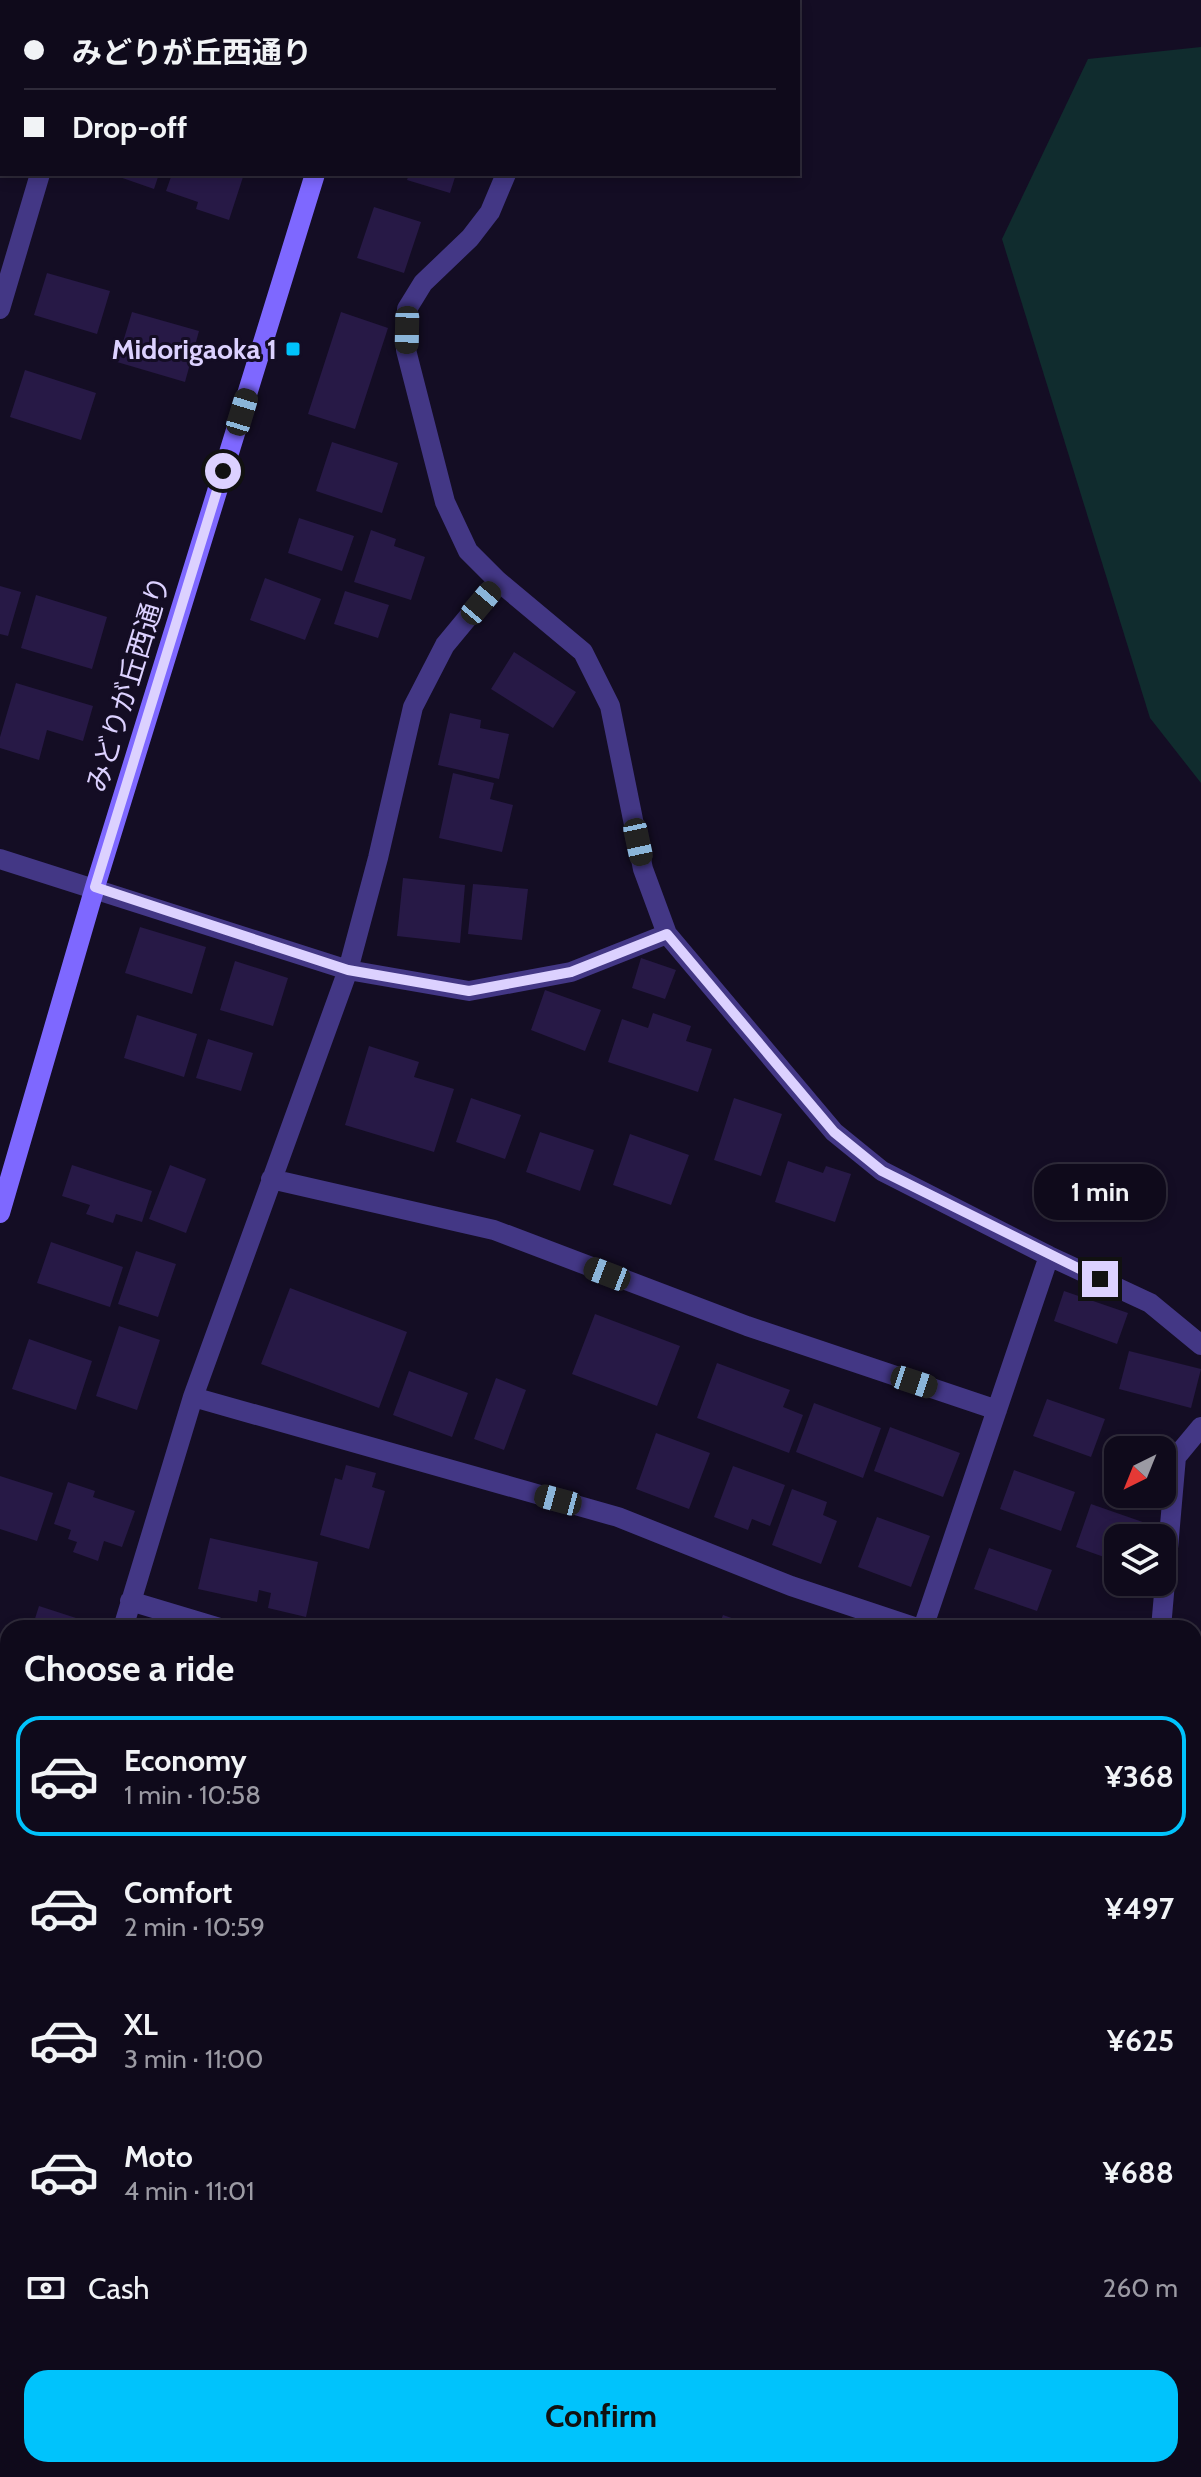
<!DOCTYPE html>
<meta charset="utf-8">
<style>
:root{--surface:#0f0a1b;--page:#1d1828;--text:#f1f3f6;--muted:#9b9aa3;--line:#2f2b3a;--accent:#00c3fc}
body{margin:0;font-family:Cabin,"Noto Sans JP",sans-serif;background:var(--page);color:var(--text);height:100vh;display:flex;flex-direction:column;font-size:30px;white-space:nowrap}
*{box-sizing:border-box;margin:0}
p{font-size:26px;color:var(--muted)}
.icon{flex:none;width:44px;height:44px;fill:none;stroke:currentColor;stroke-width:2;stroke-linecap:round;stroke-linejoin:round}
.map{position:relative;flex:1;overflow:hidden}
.details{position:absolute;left:0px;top:1620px;width:1202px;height:858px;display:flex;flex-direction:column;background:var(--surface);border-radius:24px 24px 0 0;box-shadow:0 4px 12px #0003,0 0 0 2px var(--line)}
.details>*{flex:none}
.top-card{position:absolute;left:0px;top:0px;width:800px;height:176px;box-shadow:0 4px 12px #0003,0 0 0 2px var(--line);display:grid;align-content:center;height:176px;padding:0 24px;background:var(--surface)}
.needle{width:52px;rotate:223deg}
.fabs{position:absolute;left:1104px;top:1436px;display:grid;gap:16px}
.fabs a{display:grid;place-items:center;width:72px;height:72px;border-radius:16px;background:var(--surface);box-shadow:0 4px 12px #0003,0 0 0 2px var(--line);font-size:40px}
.end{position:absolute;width:36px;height:36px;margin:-18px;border:10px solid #dcd1ff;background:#111;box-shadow:0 0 0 4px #111}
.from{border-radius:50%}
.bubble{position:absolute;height:56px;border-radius:24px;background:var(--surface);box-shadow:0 4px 12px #0003,0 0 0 2px var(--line);font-size:26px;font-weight:700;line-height:56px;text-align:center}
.car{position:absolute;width:24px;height:48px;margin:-24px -12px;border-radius:10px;box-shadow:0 0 6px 2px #0007;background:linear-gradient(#222 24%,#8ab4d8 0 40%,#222 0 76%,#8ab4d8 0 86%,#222 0)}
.top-card b{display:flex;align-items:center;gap:28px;height:76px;font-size:30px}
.top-card b+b{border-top:2px solid var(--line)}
.top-card i{width:20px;height:20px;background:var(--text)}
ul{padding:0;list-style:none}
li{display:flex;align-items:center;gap:24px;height:120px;margin:0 16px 12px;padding:0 8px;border:4px solid transparent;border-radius:24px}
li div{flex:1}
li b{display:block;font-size:30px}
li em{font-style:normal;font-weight:700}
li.active{border-color:var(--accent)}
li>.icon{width:72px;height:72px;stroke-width:1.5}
h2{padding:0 24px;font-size:36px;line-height:96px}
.pay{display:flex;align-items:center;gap:20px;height:88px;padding:0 24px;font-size:30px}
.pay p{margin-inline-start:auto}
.action{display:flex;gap:16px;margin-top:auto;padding:16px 24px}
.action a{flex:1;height:92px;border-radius:24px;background:var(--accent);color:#111;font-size:32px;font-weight:700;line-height:92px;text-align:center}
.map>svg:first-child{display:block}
</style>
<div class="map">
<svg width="1201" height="2477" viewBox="0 0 1201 2477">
<rect width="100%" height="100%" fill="#140d24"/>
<path fill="#102c2e" d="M 1201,47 L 1201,783 L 1150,718 L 1002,239 L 1088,59 Z"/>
<path fill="#271946" d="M 111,174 L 159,174 L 154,189 Z
M 172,174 L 244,174 L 229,220 L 196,209 L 198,202 L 166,191 Z
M 409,174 L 456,174 L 450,193 L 407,180 Z
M 374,207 L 421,222 L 404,273 L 357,258 Z
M 47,273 L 110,291 L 97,334 L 34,315 Z
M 132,312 L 199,331 L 185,382 L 117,362 Z
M 341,312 L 388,328 L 355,429 L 308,414 Z
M 25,370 L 96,393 L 81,440 L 10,417 Z
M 332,442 L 398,463 L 382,513 L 316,491 Z
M 299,518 L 354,536 L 342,571 L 288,553 Z
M 371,530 L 396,539 L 394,546 L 425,557 L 411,600 L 354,582 Z
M 265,578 L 321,599 L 305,640 L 250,620 Z
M 0,586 L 21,592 L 8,636 L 0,634 Z
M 345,591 L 389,605 L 378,638 L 334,624 Z
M 36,595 L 107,617 L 92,669 L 21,648 Z
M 514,652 L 576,692 L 553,728 L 491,689 Z
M 16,683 L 93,706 L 83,741 L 47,730 L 39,760 L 0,748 L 0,737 Z
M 450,713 L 481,720 L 480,728 L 509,734 L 499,779 L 438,765 Z
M 453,773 L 494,783 L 490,799 L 513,805 L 502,852 L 439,838 Z
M 403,878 L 465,885 L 460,943 L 397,936 Z
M 473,884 L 528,889 L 522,940 L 468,934 Z
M 140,927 L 206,947 L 192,994 L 125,973 Z
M 641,958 L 676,970 L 665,999 L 632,988 Z
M 235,961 L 288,978 L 273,1026 L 220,1010 Z
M 545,990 L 601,1010 L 585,1051 L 531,1030 Z
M 653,1013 L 691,1026 L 686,1041 L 712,1049 L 698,1092 L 608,1062 L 622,1019 L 648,1028 Z
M 137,1015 L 197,1034 L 184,1077 L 124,1058 Z
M 208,1039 L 253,1053 L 241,1091 L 196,1078 Z
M 369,1046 L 419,1062 L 414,1077 L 454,1089 L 434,1152 L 345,1125 Z
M 471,1098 L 521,1115 L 505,1159 L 456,1142 Z
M 734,1098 L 782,1114 L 761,1176 L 714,1160 Z
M 540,1132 L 594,1150 L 580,1191 L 526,1172 Z
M 630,1134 L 689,1155 L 671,1205 L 613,1185 Z
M 788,1161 L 823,1173 L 826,1166 L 851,1174 L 835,1222 L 775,1202 Z
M 72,1165 L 152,1191 L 142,1222 L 116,1214 L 113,1223 L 86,1214 L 90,1205 L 62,1196 Z
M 170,1165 L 206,1179 L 186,1233 L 149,1219 Z
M 51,1242 L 123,1267 L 110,1307 L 37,1283 Z
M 136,1251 L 176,1264 L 158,1317 L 118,1304 Z
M 290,1288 L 407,1332 L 379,1408 L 261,1364 Z
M 1064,1291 L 1128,1313 L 1117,1344 L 1054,1321 Z
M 595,1314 L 680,1346 L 657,1406 L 572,1374 Z
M 119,1326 L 160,1340 L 137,1410 L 96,1396 Z
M 29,1339 L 92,1361 L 76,1410 L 12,1389 Z
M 1129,1351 L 1201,1369 L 1191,1408 L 1119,1389 Z
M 717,1363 L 790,1390 L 783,1407 L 803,1415 L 789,1453 L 697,1418 Z
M 409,1371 L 468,1393 L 452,1437 L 393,1415 Z
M 496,1378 L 526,1390 L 504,1450 L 474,1439 Z
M 1047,1399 L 1105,1419 L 1091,1457 L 1033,1436 Z
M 814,1403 L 881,1428 L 863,1478 L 796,1452 Z
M 890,1427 L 960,1453 L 943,1497 L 874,1471 Z
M 656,1433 L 710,1453 L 689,1509 L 636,1489 Z
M 346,1465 L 376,1473 L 372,1487 L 385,1491 L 369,1549 L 320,1535 L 335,1478 L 342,1480 Z
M 733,1466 L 785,1485 L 770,1526 L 752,1519 L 748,1530 L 714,1517 Z
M 1014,1470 L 1075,1492 L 1061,1531 L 1000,1509 Z
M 0,1476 L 53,1493 L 37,1541 L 0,1529 Z
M 68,1482 L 95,1491 L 93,1497 L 135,1511 L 122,1547 L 104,1541 L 98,1561 L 73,1552 L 77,1542 L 68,1539 L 71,1530 L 54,1524 Z
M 792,1489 L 827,1502 L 823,1515 L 837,1521 L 821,1564 L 772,1545 Z
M 1091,1504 L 1157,1527 L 1153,1538 L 1118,1538 L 1118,1562 L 1076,1547 Z
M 877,1517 L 930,1536 L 911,1587 L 858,1567 Z
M 210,1538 L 318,1562 L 306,1617 L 268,1608 L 271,1593 L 259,1590 L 257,1602 L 198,1589 Z
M 989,1548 L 1052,1570 L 1037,1611 L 974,1589 Z
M 39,1606 L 76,1618 L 72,1628 L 32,1628 Z
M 723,1615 L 760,1628 L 718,1628 Z
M 8,1714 L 8,1781 L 0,1779 L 0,1737 Z
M 0,1836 L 8,1840 L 8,1893 L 0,1889 Z
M 0,2076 L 8,2081 L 8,2144 L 0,2139 Z
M 0,2168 L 8,2173 L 8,2198 L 0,2210 Z
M 6,2259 L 8,2261 L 8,2320 L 0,2314 L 0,2267 Z
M 284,2470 L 316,2470 L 325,2477 L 279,2477 Z
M 358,2470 L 423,2470 L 432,2477 L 368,2477 Z"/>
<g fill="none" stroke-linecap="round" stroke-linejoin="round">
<path stroke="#433785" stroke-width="20" d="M 95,2 L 96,0
M 588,2 L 589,0
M 0,156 L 2,156
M 506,174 L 490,212 L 470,238 L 423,283 L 407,309 L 406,350 L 445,502 L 468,551 L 498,581 L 583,652 L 610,706 L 643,869 L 667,934 L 834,1132 L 882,1171 L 1049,1256 L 1150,1303 L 1201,1345
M 0,309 L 40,174
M 0,859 L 348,970 L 469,991 L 571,972 L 667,934
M 271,1179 L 494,1230 L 747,1326 L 997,1410
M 193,1397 L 618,1517 L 791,1586 L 917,1628
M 130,1601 L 220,1628
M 123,1628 L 193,1397 L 348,970 L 378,858 L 413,707 L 445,645 L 498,581
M 923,1628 L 1049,1256
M 1161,1628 L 1176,1457 L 1201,1427
M 0,2007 L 8,1988
M 0,2381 L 8,2371
M 218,2477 L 224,2470
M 478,2477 L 482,2470"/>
<path stroke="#7e68ff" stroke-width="20" d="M 368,2 L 369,0
M 0,1213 L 95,887 L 315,174"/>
</g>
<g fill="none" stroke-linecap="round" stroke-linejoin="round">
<path stroke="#dcd1ff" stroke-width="10" d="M 223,471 L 95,887 L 348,970 L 469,991 L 571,972 L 667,934 L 834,1132 L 882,1171 L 1100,1279"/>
</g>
<rect fill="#00c3fc" stroke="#140d24" stroke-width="3" x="285" y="341" width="16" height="16" rx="4"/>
<g text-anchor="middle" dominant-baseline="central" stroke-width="6" stroke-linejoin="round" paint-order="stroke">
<g font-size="28" font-weight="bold" fill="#dcd1ff" stroke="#140d24" text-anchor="end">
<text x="277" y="349">Midorigaoka 1</text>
</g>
<g font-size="28" fill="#dcd1ff" stroke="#140d24">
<text transform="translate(128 684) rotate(-73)">みどりが丘西通り</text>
</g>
</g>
</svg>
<div class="fabs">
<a><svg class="needle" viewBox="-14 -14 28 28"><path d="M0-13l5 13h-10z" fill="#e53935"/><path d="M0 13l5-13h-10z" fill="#9b9aa3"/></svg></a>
<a><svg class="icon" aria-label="layers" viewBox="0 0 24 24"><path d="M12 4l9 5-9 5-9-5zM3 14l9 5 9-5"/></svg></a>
</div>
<i class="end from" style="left:223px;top:471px"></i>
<i class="end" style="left:1100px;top:1279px"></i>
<div class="bubble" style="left:1034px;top:1164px;width:132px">1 min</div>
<i class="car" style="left:407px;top:330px;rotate:181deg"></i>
<i class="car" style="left:242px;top:412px;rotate:17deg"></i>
<i class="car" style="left:481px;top:603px;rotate:40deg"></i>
<i class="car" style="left:638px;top:842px;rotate:168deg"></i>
<i class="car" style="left:607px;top:1274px;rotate:291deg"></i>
<i class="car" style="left:914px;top:1382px;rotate:108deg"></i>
<i class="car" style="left:558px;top:1500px;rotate:285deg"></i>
<div class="top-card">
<b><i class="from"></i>みどりが丘西通り</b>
<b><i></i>Drop-off</b>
</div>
<section class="details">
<h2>Choose a ride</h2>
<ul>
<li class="active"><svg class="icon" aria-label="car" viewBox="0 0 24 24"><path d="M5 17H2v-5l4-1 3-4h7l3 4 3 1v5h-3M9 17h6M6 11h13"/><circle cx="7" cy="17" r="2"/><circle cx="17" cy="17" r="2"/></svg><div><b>Economy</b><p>1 min · 10:58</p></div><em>¥368</em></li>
<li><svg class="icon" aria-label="car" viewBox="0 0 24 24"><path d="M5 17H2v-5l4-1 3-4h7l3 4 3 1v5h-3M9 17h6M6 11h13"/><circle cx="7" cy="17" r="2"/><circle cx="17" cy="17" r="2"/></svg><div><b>Comfort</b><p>2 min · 10:59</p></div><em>¥497</em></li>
<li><svg class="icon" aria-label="car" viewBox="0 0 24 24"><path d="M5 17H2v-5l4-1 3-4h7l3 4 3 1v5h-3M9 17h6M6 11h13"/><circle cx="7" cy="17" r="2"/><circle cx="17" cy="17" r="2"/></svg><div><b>XL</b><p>3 min · 11:00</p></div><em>¥625</em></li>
<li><svg class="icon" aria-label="car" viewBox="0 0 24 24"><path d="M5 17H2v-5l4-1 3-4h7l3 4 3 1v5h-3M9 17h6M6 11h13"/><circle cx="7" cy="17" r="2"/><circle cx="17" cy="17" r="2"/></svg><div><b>Moto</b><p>4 min · 11:01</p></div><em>¥688</em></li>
</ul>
<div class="pay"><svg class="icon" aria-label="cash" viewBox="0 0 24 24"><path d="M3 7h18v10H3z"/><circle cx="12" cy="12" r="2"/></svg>Cash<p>260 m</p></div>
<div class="action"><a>Confirm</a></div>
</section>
</div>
